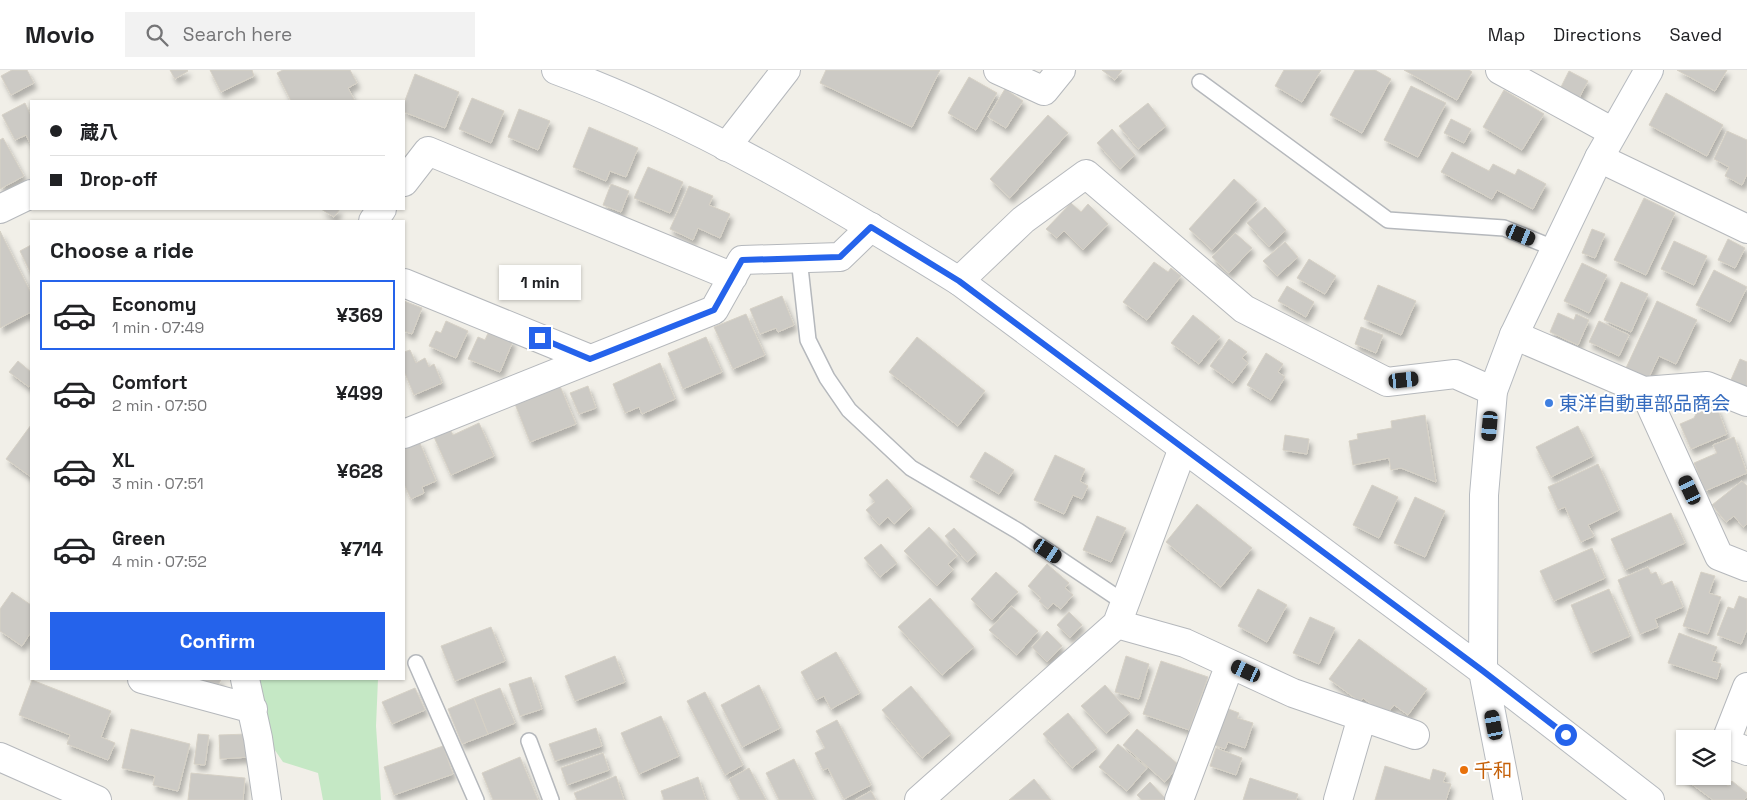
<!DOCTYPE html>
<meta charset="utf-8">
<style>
:root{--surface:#fff;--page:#f2f2f2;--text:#202124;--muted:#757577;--line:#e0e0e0;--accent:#2563eb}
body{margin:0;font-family:"Space Grotesk","Noto Sans JP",sans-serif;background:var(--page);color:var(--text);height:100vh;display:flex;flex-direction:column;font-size:19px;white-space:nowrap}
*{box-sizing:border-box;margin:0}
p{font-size:16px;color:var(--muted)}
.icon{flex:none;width:28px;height:28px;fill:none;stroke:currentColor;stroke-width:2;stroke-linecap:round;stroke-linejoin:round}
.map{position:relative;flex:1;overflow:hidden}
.panel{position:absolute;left:30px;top:150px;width:375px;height:460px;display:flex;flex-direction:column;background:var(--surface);border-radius:0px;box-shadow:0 1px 4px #0004}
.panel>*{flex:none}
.guide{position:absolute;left:30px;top:30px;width:375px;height:110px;border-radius:0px;box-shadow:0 1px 4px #0004;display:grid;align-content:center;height:110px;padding:0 20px;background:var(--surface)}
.fabs{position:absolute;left:1676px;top:660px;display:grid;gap:10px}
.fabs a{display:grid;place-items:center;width:55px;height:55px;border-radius:0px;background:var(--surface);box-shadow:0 1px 4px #0004;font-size:25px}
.end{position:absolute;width:22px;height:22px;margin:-11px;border:6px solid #2563eb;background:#fff;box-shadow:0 0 0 2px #fff}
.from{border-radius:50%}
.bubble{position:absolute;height:35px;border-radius:0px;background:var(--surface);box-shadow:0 1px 4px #0004;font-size:16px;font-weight:700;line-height:35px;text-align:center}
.car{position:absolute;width:15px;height:30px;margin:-15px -8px;border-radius:6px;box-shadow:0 0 4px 1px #0007;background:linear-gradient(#222 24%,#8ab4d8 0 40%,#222 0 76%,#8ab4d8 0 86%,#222 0)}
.guide b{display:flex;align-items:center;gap:18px;height:48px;font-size:19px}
.guide b+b{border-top:1px solid var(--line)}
.guide i{width:12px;height:12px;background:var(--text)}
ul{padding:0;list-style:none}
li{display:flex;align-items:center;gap:15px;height:70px;margin:0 10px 8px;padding:0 10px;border:2px solid transparent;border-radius:0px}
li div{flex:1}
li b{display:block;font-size:19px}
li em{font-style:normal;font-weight:700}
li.current{border-color:var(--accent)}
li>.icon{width:45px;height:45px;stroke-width:1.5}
h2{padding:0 20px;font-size:22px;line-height:60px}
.primary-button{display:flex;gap:10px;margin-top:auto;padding:10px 20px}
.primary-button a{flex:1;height:58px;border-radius:0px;background:var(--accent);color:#fff;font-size:20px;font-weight:700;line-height:58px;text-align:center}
header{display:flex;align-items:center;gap:30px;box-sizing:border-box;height:70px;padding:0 25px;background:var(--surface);border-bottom:1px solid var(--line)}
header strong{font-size:24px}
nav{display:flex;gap:28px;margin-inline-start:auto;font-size:18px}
.search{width:350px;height:45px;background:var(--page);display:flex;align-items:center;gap:12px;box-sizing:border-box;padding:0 18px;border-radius:0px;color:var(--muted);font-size:19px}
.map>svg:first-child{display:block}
</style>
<header>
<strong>Movio</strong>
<div class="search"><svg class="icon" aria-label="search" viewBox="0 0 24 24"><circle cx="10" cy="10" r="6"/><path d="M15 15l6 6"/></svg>Search here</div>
<nav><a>Map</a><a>Directions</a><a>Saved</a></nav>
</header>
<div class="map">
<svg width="1747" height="730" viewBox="0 0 1747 730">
<defs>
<filter id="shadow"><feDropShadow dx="3" dy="5.5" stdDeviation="2.5" flood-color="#0004"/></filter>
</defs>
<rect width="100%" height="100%" fill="#f1efe8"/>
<path fill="#c5e8c5" d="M 255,609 L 378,609 L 376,656 L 381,730 L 323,730 L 318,703 L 283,692 L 268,670 Z"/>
<path fill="#cccac5" stroke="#d6d1c6" filter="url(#shadow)" d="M 12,0 L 27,0 L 34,13 L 11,25 L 1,6 Z
M 170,0 L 187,0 L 188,1 L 175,9 Z
M 210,0 L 252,0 L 254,6 L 221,22 Z
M 283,0 L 350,0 L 357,13 L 348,18 L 355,31 L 291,31 L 277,3 Z
M 826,0 L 940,0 L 912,57 L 820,13 Z
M 1102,0 L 1122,0 L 1115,10 Z
M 1284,0 L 1321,0 L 1302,32 L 1275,16 Z
M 1355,0 L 1375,0 L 1391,9 L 1362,63 L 1330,45 Z
M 1404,0 L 1469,0 L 1472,2 L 1457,30 Z
M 1677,0 L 1727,0 L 1715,21 Z
M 1569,1 L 1588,11 L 1579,28 L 1560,19 Z
M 415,4 L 459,22 L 445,58 L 404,42 L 404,33 Z
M 969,7 L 997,23 L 976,60 L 948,43 Z
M 1411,16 L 1446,33 L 1418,87 L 1384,70 Z
M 1005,19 L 1023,31 L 1006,58 L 988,47 Z
M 1504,20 L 1544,44 L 1522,80 L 1483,57 Z
M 1666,23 L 1723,55 L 1707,86 L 1649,55 Z
M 472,28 L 504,41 L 491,73 L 459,59 Z
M 25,33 L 31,46 L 31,75 L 26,65 L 15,70 L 2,45 Z
M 1148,33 L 1166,56 L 1138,79 L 1119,56 Z
M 519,39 L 550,51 L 538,80 L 508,67 Z
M 1048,45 L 1068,63 L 1010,128 L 990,109 Z
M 1451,49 L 1471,59 L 1464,73 L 1444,63 Z
M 589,57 L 638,78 L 626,107 L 610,101 L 606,111 L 573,97 Z
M 1112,59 L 1135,85 L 1120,99 L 1097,73 Z
M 1727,61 L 1747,70 L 1747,104 L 1742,115 L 1725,106 L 1729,97 L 1714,89 Z
M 3,68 L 24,106 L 0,119 L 0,70 Z
M 1452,82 L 1489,101 L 1493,94 L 1515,105 L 1518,99 L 1546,114 L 1533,139 L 1497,120 L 1492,129 L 1441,102 Z
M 648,97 L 683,112 L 670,143 L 634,128 Z
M 1234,109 L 1257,130 L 1212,180 L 1189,159 Z
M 611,114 L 629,121 L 621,142 L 603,135 Z
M 689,116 L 713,126 L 709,135 L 730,144 L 720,168 L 698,158 L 693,170 L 670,159 Z
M 1644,128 L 1675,143 L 1646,205 L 1614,190 Z
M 1071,133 L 1081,142 L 1088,134 L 1108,154 L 1083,180 L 1064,161 L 1057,168 L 1046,159 Z
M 1265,137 L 1286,160 L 1269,177 L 1247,153 Z
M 321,139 L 340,139 L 334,147 Z
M 1592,159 L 1605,164 L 1595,188 L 1582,183 Z
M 0,161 L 31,223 L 31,242 L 0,258 Z
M 1235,163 L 1252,178 L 1229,203 L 1212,187 Z
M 1728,169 L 1745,178 L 1735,198 L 1718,190 Z
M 1674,171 L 1707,186 L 1694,215 L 1661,199 Z
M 1285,172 L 1298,187 L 1277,206 L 1263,191 Z
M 31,175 L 31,201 L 30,202 L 20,181 Z
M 1309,189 L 1336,206 L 1325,224 L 1297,208 Z
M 1154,192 L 1168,202 L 1171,198 L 1181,206 L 1147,250 L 1123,232 Z
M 1582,193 L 1607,205 L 1589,243 L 1564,231 Z
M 1714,200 L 1747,217 L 1730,252 L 1696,235 Z
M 1621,212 L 1648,224 L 1631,262 L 1604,250 Z
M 1378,215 L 1416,231 L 1401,265 L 1364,249 Z
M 1287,216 L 1314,232 L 1306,247 L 1278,231 Z
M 782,226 L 794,255 L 778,262 L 776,258 L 760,264 L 750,239 Z
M 404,231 L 422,238 L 412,264 L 404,261 Z
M 1657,231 L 1697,250 L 1676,294 L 1659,286 L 1648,309 L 1626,298 Z
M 1558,243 L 1574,250 L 1576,244 L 1589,250 L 1578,275 L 1550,262 Z
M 746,244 L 765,285 L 733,299 L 714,257 Z
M 1193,245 L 1220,267 L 1199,294 L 1171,273 Z
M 446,251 L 468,261 L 456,288 L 429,276 L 436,261 L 441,263 Z
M 1599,251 L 1629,265 L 1619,286 L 1589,272 Z
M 1361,257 L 1383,265 L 1376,283 L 1355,274 Z
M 489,261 L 513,271 L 500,302 L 468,289 L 478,267 L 485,270 Z
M 706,267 L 722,302 L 683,319 L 668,283 Z
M 917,267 L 985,321 L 958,356 L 889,302 Z
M 1229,269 L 1247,282 L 1242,288 L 1248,293 L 1233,313 L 1210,296 Z
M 410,280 L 416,293 L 425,288 L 429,297 L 434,294 L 442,313 L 414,325 L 404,301 L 404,282 Z
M 1266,283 L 1283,294 L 1278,302 L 1285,307 L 1271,330 L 1247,315 Z
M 1740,289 L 1747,292 L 1747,319 L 1730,312 Z
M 18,291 L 31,302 L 31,314 L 29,317 L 9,302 Z
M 660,293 L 675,329 L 642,344 L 639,337 L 625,343 L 613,314 Z
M 560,316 L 576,354 L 530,372 L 515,334 Z
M 588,316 L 596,338 L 579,344 L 570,323 Z
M 1701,334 L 1717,338 L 1727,364 L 1691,379 L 1680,354 L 1694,348 Z
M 1425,345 L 1436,412 L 1401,398 L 1391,400 L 1389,388 L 1353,395 L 1349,371 L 1358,369 L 1357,364 L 1392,358 L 1391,351 Z
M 479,353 L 494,386 L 451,405 L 434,367 L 450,359 L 453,365 Z
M 31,355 L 31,407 L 6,389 Z
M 1578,356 L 1593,386 L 1551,407 L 1536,377 Z
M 1285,365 L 1309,369 L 1307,384 L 1283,380 Z
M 1734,367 L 1747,403 L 1705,421 L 1694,393 L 1717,383 L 1713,375 Z
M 419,371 L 436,411 L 422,417 L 424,423 L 411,429 L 404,414 L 404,377 Z
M 985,382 L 1014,400 L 999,424 L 970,407 Z
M 1055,385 L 1085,399 L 1080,411 L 1088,416 L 1082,429 L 1073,425 L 1064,444 L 1034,430 Z
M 1598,394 L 1619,440 L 1588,455 L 1594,466 L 1581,472 L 1565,437 L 1558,440 L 1548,417 Z
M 887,409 L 912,437 L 894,454 L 888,447 L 879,455 L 866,440 L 875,432 L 869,425 Z
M 1742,411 L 1747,416 L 1747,454 L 1743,457 L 1734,446 L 1726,452 L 1712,435 Z
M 1372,415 L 1398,427 L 1379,468 L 1353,455 Z
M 1415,427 L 1445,441 L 1425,487 L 1394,473 Z
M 1197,434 L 1252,478 L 1221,517 L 1166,472 Z
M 1671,443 L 1685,473 L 1625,500 L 1611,469 Z
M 1097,446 L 1126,458 L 1111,492 L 1083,480 Z
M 929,457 L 957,486 L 948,494 L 953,500 L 937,516 L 904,481 Z
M 954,458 L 977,483 L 967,492 L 945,466 Z
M 881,474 L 897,493 L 880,507 L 864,488 Z
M 1592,478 L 1605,508 L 1554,531 L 1540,501 Z
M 1047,494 L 1069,513 L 1065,518 L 1073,525 L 1061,539 L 1053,533 L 1048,539 L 1039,531 L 1041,528 L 1028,516 Z
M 1648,497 L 1651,504 L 1656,502 L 1662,515 L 1672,511 L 1683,537 L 1655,549 L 1658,557 L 1640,564 L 1618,510 Z
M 996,502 L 1018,522 L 992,550 L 971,529 Z
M 1701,502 L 1715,506 L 1709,523 L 1721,527 L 1708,564 L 1683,556 Z
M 1258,519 L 1287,535 L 1267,572 L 1238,556 Z
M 1609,519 L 1630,566 L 1591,583 L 1571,535 Z
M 12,522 L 31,535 L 31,562 L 22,576 L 0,561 L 0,539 Z
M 1739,526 L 1747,529 L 1747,559 L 1741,574 L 1717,565 L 1728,537 L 1734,539 Z
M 930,528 L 974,577 L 942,605 L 898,557 Z
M 1011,536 L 1038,561 L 1017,585 L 989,560 Z
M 1069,542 L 1082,555 L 1070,568 L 1057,555 Z
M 1310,547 L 1335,558 L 1319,594 L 1293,583 Z
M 491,557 L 505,591 L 455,611 L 441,576 Z
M 1047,561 L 1062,576 L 1047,592 L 1032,577 Z
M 1679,563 L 1717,577 L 1712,591 L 1721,594 L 1717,609 L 1668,593 Z
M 1359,569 L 1427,619 L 1408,645 L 1394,635 L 1386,645 L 1363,628 L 1360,632 L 1329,609 Z
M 836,582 L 860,623 L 831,639 L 824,626 L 816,630 L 801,602 Z
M 615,586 L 625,612 L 575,631 L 565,606 Z
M 1126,586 L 1149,594 L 1139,629 L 1115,622 Z
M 1161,591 L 1208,607 L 1189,660 L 1143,644 Z
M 531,607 L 542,639 L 520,646 L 509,614 Z
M 179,609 L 221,609 L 215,624 Z
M 32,610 L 111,641 L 101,667 L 115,673 L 108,690 L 67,674 L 70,665 L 19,645 Z
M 759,615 L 780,658 L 742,677 L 721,635 Z
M 1105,615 L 1130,643 L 1106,663 L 1081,636 Z
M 911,616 L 951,664 L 922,688 L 882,640 Z
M 415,618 L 425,640 L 392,654 L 382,632 Z
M 500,618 L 515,653 L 488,664 L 474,628 Z
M 705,622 L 743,695 L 725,705 L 687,631 Z
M 474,628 L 488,664 L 462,674 L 448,639 Z
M 1226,638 L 1239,643 L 1237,648 L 1253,653 L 1245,678 L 1228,672 L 1225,679 L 1214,675 Z
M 1068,643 L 1097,678 L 1072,698 L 1043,664 Z
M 661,646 L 679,686 L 639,704 L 621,663 Z
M 837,650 L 871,715 L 844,729 L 828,698 L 823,700 L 815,683 L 825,678 L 816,661 Z
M 596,658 L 602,676 L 555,691 L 549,674 Z
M 131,659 L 190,674 L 178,721 L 153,715 L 155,706 L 122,698 Z
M 1137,659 L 1179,695 L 1165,712 L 1123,675 Z
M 198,664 L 209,665 L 205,695 L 194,694 Z
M 248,664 L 249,687 L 220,689 L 219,665 Z
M 1118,674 L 1147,698 L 1127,721 L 1099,697 Z
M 443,676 L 453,704 L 394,725 L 384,697 Z
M 1216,678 L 1242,688 L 1236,705 L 1210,696 Z
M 603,683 L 609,700 L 567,715 L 561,698 Z
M 520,687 L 538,730 L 493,730 L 482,703 Z
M 794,689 L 814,730 L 779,730 L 766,703 Z
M 1685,693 L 1685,706 L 1715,706 L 1728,716 L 1732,711 L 1747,723 L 1747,727 L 1744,730 L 1713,730 L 1677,703 Z
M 1385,696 L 1430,710 L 1433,699 L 1446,703 L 1443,712 L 1451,714 L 1446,730 L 1375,730 Z
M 749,698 L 766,730 L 740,730 L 729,709 Z
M 191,703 L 245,708 L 243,730 L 188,730 Z
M 616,706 L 624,730 L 577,730 L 574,723 Z
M 698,707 L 706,730 L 664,730 L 661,721 Z
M 1250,708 L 1298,724 L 1296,730 L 1243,730 Z
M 1034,709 L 1051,730 L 1009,730 Z
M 1150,712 L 1165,728 L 1163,730 L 1142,730 L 1137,725 Z
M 871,721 L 876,730 L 855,730 Z"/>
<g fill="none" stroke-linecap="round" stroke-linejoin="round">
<defs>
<path id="lane" d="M 1200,12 L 1388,150 L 1504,158 L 1556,179
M 799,188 L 808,270 L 827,308 L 849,340 L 911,398 L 1018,461 L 1125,533
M 416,593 L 476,730
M 529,671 L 551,730"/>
<path id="street" d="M 998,0 L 1044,21 L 1061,0
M 1500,0 L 1613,62
M 726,77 L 786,0
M 1599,88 L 1747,159
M 404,112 L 428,81 L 733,207
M 0,139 L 31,124
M 373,151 L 382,139
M 959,211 L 1023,150 L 1086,104 L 1244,239 L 1387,312 L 1455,304 L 1493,321
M 404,213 L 590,289
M 1514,265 L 1644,321 L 1719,486 L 1747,497
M 1644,321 L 1707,316 L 1747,332
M 404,364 L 714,240 L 742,190 L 840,187 L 871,157
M 1117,554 L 1185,573 L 1293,623 L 1415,665
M 142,609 L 253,639
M 245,609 L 258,668 L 267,730
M 1747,617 L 1725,673 L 1747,681
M 0,687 L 97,730
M 919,730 L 1117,554 L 1183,378
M 1179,730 L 1230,594
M 1338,730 L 1362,647"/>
<path id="secondary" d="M 556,0 C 698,52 831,132 959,211 L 1483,601 L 1650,730
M 1508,730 L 1483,601 L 1484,425 L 1493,321 L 1514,265 L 1599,88 L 1649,0"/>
</defs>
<use href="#lane" stroke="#b5b8bc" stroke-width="18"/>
<use href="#street" stroke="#b5b8bc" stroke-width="30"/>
<use href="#secondary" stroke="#b6babf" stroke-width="30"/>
<use href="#lane" stroke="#fff" stroke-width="15"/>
<use href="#street" stroke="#fff" stroke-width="28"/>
<use href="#secondary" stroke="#fff" stroke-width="28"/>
</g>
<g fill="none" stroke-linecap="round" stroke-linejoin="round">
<path stroke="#2563eb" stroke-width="6" d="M 540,268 L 590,289 L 714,240 L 742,190 L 840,187 L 871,157 L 959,211 L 1483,601 L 1566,665"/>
</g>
<circle fill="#3f7fe0" stroke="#fff" stroke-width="2" cx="1549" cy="333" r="5"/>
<circle fill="#e8710a" stroke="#fff" stroke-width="2" cx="1464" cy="700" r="5"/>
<g text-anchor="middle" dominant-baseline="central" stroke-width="4" stroke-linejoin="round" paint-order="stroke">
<g font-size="19" fill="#366cbe" stroke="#fff" text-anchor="start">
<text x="1559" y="333">東洋自動車部品商会</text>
</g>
<g font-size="19" fill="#c56008" stroke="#fff" text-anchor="start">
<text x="1474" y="700">千和</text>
</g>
</g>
</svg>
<div class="fabs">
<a><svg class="icon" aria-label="layers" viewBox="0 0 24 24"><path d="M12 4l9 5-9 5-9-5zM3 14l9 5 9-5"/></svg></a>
</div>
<i class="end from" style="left:1566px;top:665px"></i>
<i class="end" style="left:540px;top:268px"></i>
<div class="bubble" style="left:499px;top:195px;width:82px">1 min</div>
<i class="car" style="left:1521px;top:165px;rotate:112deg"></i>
<i class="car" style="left:1404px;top:310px;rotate:84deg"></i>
<i class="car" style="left:1490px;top:356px;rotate:185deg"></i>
<i class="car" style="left:1690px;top:420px;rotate:335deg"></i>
<i class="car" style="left:1048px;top:481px;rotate:124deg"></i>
<i class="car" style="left:1246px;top:601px;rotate:295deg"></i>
<i class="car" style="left:1494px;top:655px;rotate:349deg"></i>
<div class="guide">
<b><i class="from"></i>蔵八</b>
<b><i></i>Drop-off</b>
</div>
<section class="panel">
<h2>Choose a ride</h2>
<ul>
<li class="current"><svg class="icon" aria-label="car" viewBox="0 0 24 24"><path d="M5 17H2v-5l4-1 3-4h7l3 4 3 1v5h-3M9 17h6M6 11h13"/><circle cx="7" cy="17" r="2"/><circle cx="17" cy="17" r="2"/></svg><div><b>Economy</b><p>1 min · 07:49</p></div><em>¥369</em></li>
<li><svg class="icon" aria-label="car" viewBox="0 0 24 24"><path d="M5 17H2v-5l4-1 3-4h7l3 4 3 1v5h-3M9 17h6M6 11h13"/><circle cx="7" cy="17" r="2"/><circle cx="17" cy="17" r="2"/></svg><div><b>Comfort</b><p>2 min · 07:50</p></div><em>¥499</em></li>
<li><svg class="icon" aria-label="car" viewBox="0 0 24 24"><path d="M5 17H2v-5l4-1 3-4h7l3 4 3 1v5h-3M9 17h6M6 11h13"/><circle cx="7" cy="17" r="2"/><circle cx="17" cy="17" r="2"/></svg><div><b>XL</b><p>3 min · 07:51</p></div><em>¥628</em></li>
<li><svg class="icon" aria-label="car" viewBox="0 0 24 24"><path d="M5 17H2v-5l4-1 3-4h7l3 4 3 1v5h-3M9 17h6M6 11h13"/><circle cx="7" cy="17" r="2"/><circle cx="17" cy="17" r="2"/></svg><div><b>Green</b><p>4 min · 07:52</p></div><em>¥714</em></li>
</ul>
<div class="primary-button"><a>Confirm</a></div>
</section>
</div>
